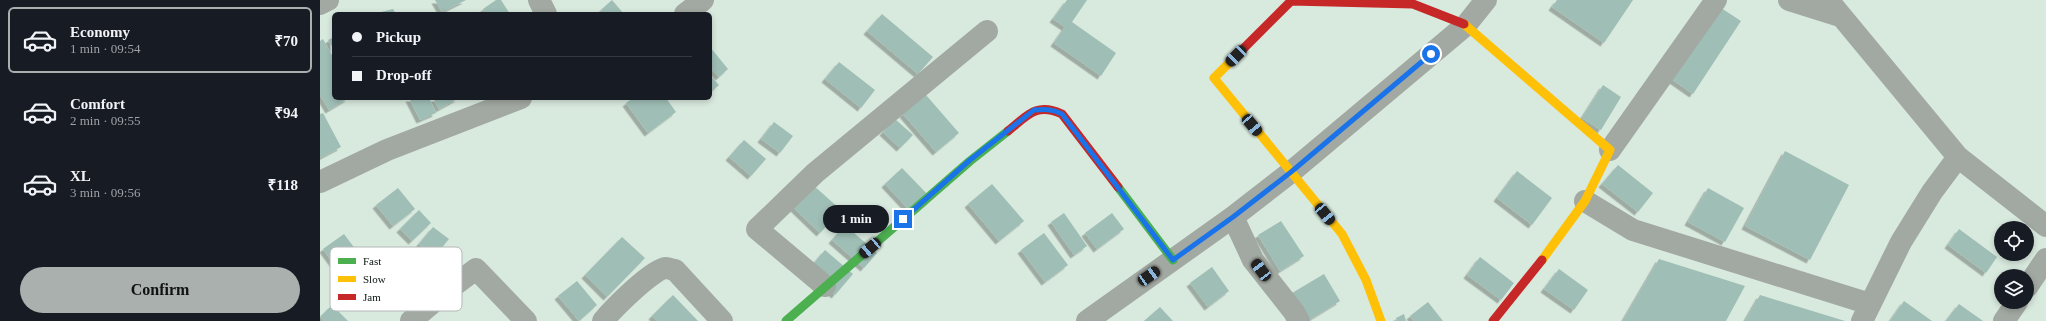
<!DOCTYPE html>
<meta charset="utf-8">
<style>
:root{--surface:#171b24;--page:#20242c;--text:#f1f3f6;--muted:#9ea1a6;--line:#363941;--accent:#a9b0ae}
body{margin:0;font-family:Georgia,serif;background:var(--page);color:var(--text);height:100vh;display:flex;flex-direction:column;font-size:15px;white-space:nowrap}
*{box-sizing:border-box;margin:0}
p{font-size:13px;color:var(--muted)}
.icon{flex:none;width:22px;height:22px;fill:none;stroke:currentColor;stroke-width:2;stroke-linecap:round;stroke-linejoin:round}
.map{position:relative;flex:1;overflow:hidden}
.details{display:flex;flex-direction:column;background:var(--surface);width:320px}
.details>*{flex:none}
.top-card{position:absolute;left:12px;top:12px;width:380px;height:88px;border-radius:6px;box-shadow:0 2px 6px #0003;display:grid;align-content:center;height:88px;padding:0 20px;background:var(--surface)}
.tools{position:absolute;left:1674px;top:221px;display:grid;gap:8px}
.tools a{display:grid;place-items:center;width:40px;height:40px;border-radius:50%;background:var(--surface);box-shadow:0 2px 6px #0003;font-size:20px}
.end{position:absolute;width:18px;height:18px;margin:-9px;border:5px solid #1a73e8;background:#fff;box-shadow:0 0 0 2px #fff}
.from{border-radius:50%}
.bubble{position:absolute;height:28px;border-radius:14px;background:var(--surface);box-shadow:0 2px 6px #0003;font-size:13px;font-weight:600;line-height:28px;text-align:center}
.car{position:absolute;width:12px;height:24px;margin:-12px -6px;border-radius:5px;box-shadow:0 0 3px 1px #0007;background:linear-gradient(#222 24%,#8ab4d8 0 40%,#222 0 76%,#8ab4d8 0 86%,#222 0)}
.top-card b{display:flex;align-items:center;gap:14px;height:38px;font-size:15px}
.top-card b+b{border-top:1px solid var(--line)}
.top-card i{width:10px;height:10px;background:var(--text)}
ul{padding:7px 0 0;list-style:none}
li{display:flex;align-items:center;gap:12px;height:66px;margin:0 8px 6px;padding:0 12px;border:2px solid transparent;border-radius:6px}
li div{flex:1}
li b{display:block;font-size:15px}
li em{font-style:normal;font-weight:600}
li.selected{border-color:var(--accent)}
li>.icon{width:36px;height:36px;stroke-width:1.5}
.action{display:flex;gap:8px;margin-top:auto;padding:8px 20px}
.action a{flex:1;height:46px;border-radius:24px;background:var(--accent);color:#111;font-size:16px;font-weight:600;line-height:46px;text-align:center}
main{display:flex;flex:1;min-height:0}
.map>svg:first-child{display:block}
</style>
<main>
<section class="details">
<ul>
<li class="selected"><svg class="icon" aria-label="car" viewBox="0 0 24 24"><path d="M5 17H2v-5l4-1 3-4h7l3 4 3 1v5h-3M9 17h6M6 11h13"/><circle cx="7" cy="17" r="2"/><circle cx="17" cy="17" r="2"/></svg><div><b>Economy</b><p>1 min · 09:54</p></div><em>₹70</em></li>
<li><svg class="icon" aria-label="car" viewBox="0 0 24 24"><path d="M5 17H2v-5l4-1 3-4h7l3 4 3 1v5h-3M9 17h6M6 11h13"/><circle cx="7" cy="17" r="2"/><circle cx="17" cy="17" r="2"/></svg><div><b>Comfort</b><p>2 min · 09:55</p></div><em>₹94</em></li>
<li><svg class="icon" aria-label="car" viewBox="0 0 24 24"><path d="M5 17H2v-5l4-1 3-4h7l3 4 3 1v5h-3M9 17h6M6 11h13"/><circle cx="7" cy="17" r="2"/><circle cx="17" cy="17" r="2"/></svg><div><b>XL</b><p>3 min · 09:56</p></div><em>₹118</em></li>
</ul>
<div class="action"><a>Confirm</a></div>
</section>
<div class="map">
<svg width="1726" height="321" viewBox="0 0 1726 321">
<defs>
<filter id="shadow"><feDropShadow dx="-3.5" dy="3.5" stdDeviation="0" flood-color="#0004"/></filter>
</defs>
<rect width="100%" height="100%" fill="#d8e9de"/>
<path fill="#9fbeb6" filter="url(#shadow)" d="M 115,0 L 146,0 L 122,12 Z
M 176,0 L 181,0 L 190,14 L 167,14 L 163,9 Z
M 292,0 L 304,14 L 284,14 L 281,10 Z
M 747,0 L 767,0 L 752,22 L 796,53 L 781,76 L 734,43 L 745,27 L 733,19 Z
M 1237,0 L 1313,0 L 1284,43 L 1232,7 Z
M 1398,6 L 1421,21 L 1373,94 L 1350,78 Z
M 73,9 L 76,14 L 62,14 L 61,12 Z
M 562,14 L 613,57 L 598,74 L 547,31 Z
M 14,37 L 14,50 L 8,40 Z
M 3,39 L 14,59 L 14,98 L 29,98 L 9,110 L 0,95 L 0,41 Z
M 390,47 L 408,69 L 399,77 L 390,67 Z
M 519,62 L 555,90 L 541,108 L 505,79 Z
M 390,75 L 399,85 L 390,93 Z
M 1283,85 L 1301,97 L 1281,130 L 1262,118 Z
M 606,95 L 639,133 L 616,152 L 583,114 Z
M 89,98 L 109,98 L 116,113 L 100,120 Z
M 113,98 L 139,98 L 119,109 Z
M 313,98 L 346,98 L 356,112 L 328,133 L 306,103 Z
M 3,113 L 21,147 L 0,158 L 0,114 Z
M 575,119 L 593,135 L 580,148 L 563,132 Z
M 454,122 L 473,136 L 460,153 L 441,139 Z
M 424,140 L 446,159 L 431,176 L 409,157 Z
M 1465,151 L 1529,185 L 1490,260 L 1425,226 Z
M 1298,165 L 1333,193 L 1318,212 L 1282,184 Z
M 582,168 L 612,199 L 594,215 L 565,184 Z
M 1197,171 L 1232,198 L 1212,225 L 1177,198 Z
M 672,184 L 704,221 L 679,241 L 648,204 Z
M 493,185 L 521,210 L 500,233 L 473,207 Z
M 78,188 L 95,209 L 73,226 L 56,205 Z
M 1388,188 L 1424,208 L 1405,242 L 1368,222 Z
M 99,210 L 111,223 L 92,241 L 80,229 Z
M 744,213 L 767,246 L 754,255 L 731,222 Z
M 792,213 L 804,229 L 777,249 L 765,233 Z
M 961,221 L 984,256 L 960,271 L 938,235 Z
M 525,225 L 557,253 L 544,268 L 512,240 Z
M 113,227 L 129,239 L 114,257 L 99,244 Z
M 1639,229 L 1677,257 L 1666,273 L 1628,245 Z
M 724,233 L 748,265 L 725,282 L 701,250 Z
M 24,234 L 45,262 L 24,278 L 3,249 Z
M 302,237 L 325,258 L 287,297 L 265,275 Z
M 505,250 L 533,274 L 515,295 L 487,271 Z
M 1160,257 L 1194,283 L 1181,300 L 1147,275 Z
M 1339,259 L 1425,286 L 1406,321 L 1303,321 Z
M 892,267 L 909,291 L 888,307 L 870,283 Z
M 1239,269 L 1268,290 L 1254,310 L 1224,289 Z
M 1004,274 L 1020,301 L 989,320 L 972,293 Z
M 257,281 L 277,305 L 259,321 L 238,296 Z
M 353,295 L 378,321 L 337,321 L 332,316 Z
M 1440,295 L 1525,321 L 1425,321 Z
M 1584,301 L 1612,321 L 1570,321 Z
M 1108,302 L 1123,321 L 1094,321 L 1090,316 Z
M 1639,304 L 1663,321 L 1626,321 Z
M 12,305 L 28,321 L 4,321 L 0,317 Z
M 840,307 L 853,321 L 824,321 Z
M 1084,314 L 1086,321 L 1077,321 L 1076,318 Z"/>
<g fill="none" stroke-linecap="round" stroke-linejoin="round">
<path stroke="#a2a8a2" stroke-width="22" d="M 219,0 L 226,14
M 1469,0 L 1520,16
M 1508,0 L 1638,157
M 0,4 L 8,0
M 365,14 L 383,0
M 1290,150 L 1396,0
M 0,182 L 67,150 L 201,98
M 1265,201 L 1313,230 L 1550,304
M 913,217 L 933,260 L 974,312 L 979,321
M 505,286 L 437,229 L 495,173 L 667,31
M 1707,287 L 1726,259
M 91,321 L 124,293 L 156,269 L 206,321
M 283,321 C 292,310 332,269 346,268 C 349,268 353,270 355,270 L 402,321
M 767,321 L 913,217 L 971,172 L 1146,25 L 1166,0
M 1542,321 L 1581,242 L 1612,192 L 1638,157 L 1726,226
M 1684,321 L 1697,302"/>
<path stroke="#4caf50" stroke-width="9" d="M 798,187 L 853,260
M 466,321 L 650,161 L 688,131"/>
<path stroke="#ffc107" stroke-width="9" d="M 1144,24 L 1290,150 L 1265,201 L 1222,260
M 916,56 L 894,78 L 1022,234 L 1046,280 L 1061,321"/>
<path stroke="#c62828" stroke-width="9" d="M 916,56 L 971,1 L 1093,4 L 1144,24
M 688,131 C 707,116 716,102 742,114 L 798,187
M 1173,321 L 1222,260"/>
</g>
<g fill="none" stroke-linecap="round" stroke-linejoin="round">
<path stroke="#1a73e8" stroke-width="5" d="M 583,219 L 650,160 L 714,110 C 725,109 732,109 742,114 L 853,260 L 913,217 L 971,172 L 1111,54"/>
</g>
<rect x="10" y="247" width="132" height="64" rx="6" fill="#fff" stroke="#b5b9b7" stroke-width="1"/>
<rect x="18" y="258" width="18" height="6" fill="#4caf50"/>
<rect x="18" y="276" width="18" height="6" fill="#ffc107"/>
<rect x="18" y="294" width="18" height="6" fill="#c62828"/>
<g font-size="11" fill="#09150e">
<text x="43" y="265">Fast</text>
<text x="43" y="283">Slow</text>
<text x="43" y="301">Jam</text>
</g>
</svg>
<div class="tools">
<a><svg class="icon" aria-label="locate" viewBox="0 0 24 24"><circle cx="12" cy="12" r="6"/><path d="M12 2v4M12 18v4M2 12h4M18 12h4"/></svg></a>
<a><svg class="icon" aria-label="layers" viewBox="0 0 24 24"><path d="M12 4l9 5-9 5-9-5zM3 14l9 5 9-5"/></svg></a>
</div>
<i class="end from" style="left:1111px;top:54px"></i>
<i class="end" style="left:583px;top:219px"></i>
<div class="bubble" style="left:503px;top:205px;width:66px">1 min</div>
<i class="car" style="left:916px;top:56px;rotate:225deg"></i>
<i class="car" style="left:932px;top:125px;rotate:140deg"></i>
<i class="car" style="left:1005px;top:214px;rotate:141deg"></i>
<i class="car" style="left:550px;top:248px;rotate:230deg"></i>
<i class="car" style="left:941px;top:270px;rotate:323deg"></i>
<i class="car" style="left:829px;top:276px;rotate:55deg"></i>
<div class="top-card">
<b><i class="from"></i>Pickup</b>
<b><i></i>Drop-off</b>
</div>
</div>
</main>
